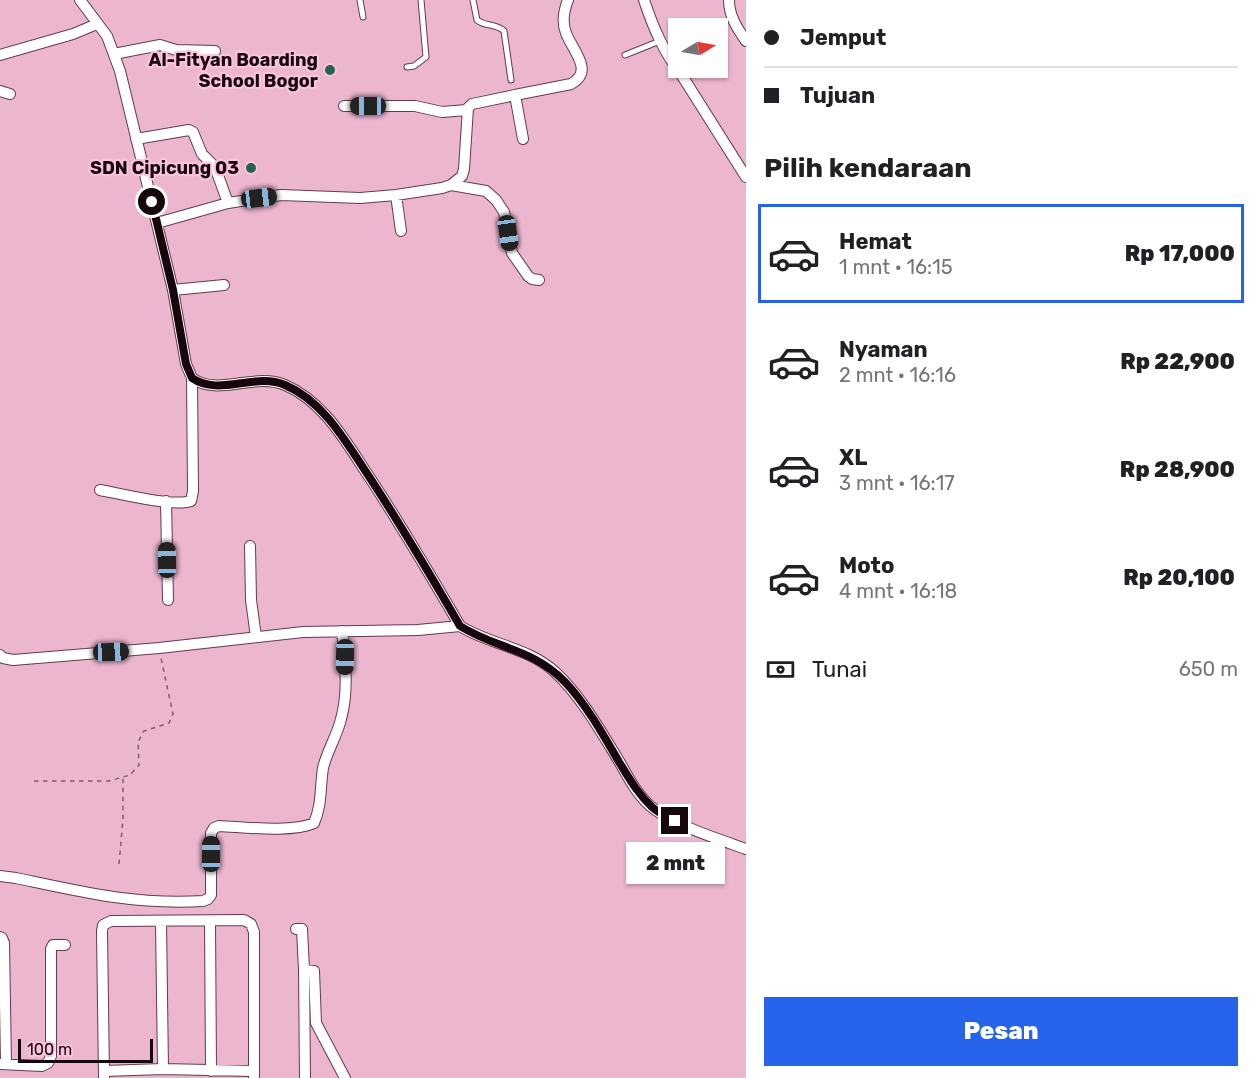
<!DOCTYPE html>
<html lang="id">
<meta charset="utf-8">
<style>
:root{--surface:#fff;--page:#f6f6f6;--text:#202124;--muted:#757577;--line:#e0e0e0;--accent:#2563eb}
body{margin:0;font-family:Rubik,sans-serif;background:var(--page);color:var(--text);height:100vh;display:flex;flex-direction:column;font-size:22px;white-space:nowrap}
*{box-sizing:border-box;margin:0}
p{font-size:20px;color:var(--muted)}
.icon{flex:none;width:33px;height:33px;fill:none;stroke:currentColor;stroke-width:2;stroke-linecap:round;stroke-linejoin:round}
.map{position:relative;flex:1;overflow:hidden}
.details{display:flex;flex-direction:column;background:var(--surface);width:510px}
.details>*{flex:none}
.top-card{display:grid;align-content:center;height:132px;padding:0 18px;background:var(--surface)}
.needle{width:39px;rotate:80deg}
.tools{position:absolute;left:668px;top:18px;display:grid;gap:12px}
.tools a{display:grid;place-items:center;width:60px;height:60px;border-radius:0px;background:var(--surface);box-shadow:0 2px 4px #0004;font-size:30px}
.scale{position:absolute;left:18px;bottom:15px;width:135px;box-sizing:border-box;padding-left:6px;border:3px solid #17060e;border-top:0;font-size:16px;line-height:21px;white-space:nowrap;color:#17060e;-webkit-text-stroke:4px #f9c3dc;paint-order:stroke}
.end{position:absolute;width:27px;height:27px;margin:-14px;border:8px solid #17060e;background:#fff;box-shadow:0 0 0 3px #fff}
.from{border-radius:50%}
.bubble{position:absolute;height:42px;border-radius:0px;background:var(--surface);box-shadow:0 2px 4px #0004;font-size:20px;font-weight:800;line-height:42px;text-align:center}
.car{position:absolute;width:18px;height:36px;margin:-18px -9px;border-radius:8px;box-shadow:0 0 4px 2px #0007;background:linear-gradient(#222 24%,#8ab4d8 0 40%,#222 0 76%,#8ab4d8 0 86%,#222 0)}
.top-card b{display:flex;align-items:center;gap:21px;height:57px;font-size:22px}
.top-card b+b{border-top:2px solid var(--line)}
.top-card i{width:15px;height:15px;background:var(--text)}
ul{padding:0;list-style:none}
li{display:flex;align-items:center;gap:18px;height:99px;margin:0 12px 9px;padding:0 6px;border:3px solid transparent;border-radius:0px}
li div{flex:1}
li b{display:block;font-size:22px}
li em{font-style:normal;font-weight:800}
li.active{border-color:var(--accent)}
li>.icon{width:54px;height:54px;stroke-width:1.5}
h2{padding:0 18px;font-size:27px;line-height:72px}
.pay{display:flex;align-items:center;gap:15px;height:66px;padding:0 18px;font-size:22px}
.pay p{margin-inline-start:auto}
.cta{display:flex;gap:12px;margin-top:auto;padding:12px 18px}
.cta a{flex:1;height:69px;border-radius:0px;background:var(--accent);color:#fff;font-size:24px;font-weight:800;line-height:69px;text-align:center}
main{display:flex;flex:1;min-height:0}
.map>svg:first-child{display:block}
</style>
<main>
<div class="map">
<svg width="746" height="1078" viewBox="0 0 746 1078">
<rect width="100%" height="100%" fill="#ecb6cf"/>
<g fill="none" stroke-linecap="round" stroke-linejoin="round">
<defs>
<path id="service" d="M 360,0 L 363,17
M 473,0 L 477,20 C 485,27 496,23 504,31 L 511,80
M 625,55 L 660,41
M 407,67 L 414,66 L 426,57 L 421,0"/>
<path id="minor" d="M 80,0 L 107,36 L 120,71 L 173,290 L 186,364 L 192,378 C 218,397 254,372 285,385 C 325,402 347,444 370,478 C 402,527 431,576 460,626 C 490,645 528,647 555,672 C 581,696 600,730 619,761 C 628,777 638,797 654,809 C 677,826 718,839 746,849
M 644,0 C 653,27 663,51 681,74 L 746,177
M 729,0 C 729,16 737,28 746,41
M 114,54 L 160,45 L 176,50 L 215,51
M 0,55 L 73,34 L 97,24
M 0,91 L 10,94
M 515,95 L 571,84 C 595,71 572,50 566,33 C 562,23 564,10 568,0
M 344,106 L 415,106 L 442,112 L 467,110
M 136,139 L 189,130 L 193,132 L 202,154 L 215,167 L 228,203
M 451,185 L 486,191 L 496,200 L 504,212 L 512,253 L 528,276 L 532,279 L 539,280
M 396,195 L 401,231
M 157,223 L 228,203 L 281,195 L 360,198 L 396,195 L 442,188 L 451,185 L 462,176 L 464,169 L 468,108 L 472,104 L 515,95 L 523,139
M 173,290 L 224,285
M 100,490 C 121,494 173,507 191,501 L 193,491 L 192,378
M 166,501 L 168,600
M 250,546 L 251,600 L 256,637
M 0,655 L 3,658 L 13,660 L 159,648 L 303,632 L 418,630 L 460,626
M 0,876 L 16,878 C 82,892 134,905 203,901 L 208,899 L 211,895 L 211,833 L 214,828 L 219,826 C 244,827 292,833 314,823 C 322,805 320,787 323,768 C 327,751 337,736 341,719 C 349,691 345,659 342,631
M 161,921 L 163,1069
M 210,921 L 211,1071
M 296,929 L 302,929 L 304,970
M 0,937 L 2,938 L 4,943 L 6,1064
M 0,1064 L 42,1066 L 48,1063 L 51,1056 L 51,949 L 53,945 L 65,945
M 104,1071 L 163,1069 L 254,1071
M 104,1078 L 102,931 L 103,925 L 111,921 L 244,920 L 251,924 L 254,932 L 254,1078
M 305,1078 L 304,970 L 314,971 L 316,1023 L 345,1078"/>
</defs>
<use href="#service" stroke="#65394f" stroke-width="7"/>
<use href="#minor" stroke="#65394f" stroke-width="12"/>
<path stroke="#7f5c6c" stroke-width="1.5" stroke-dasharray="4.5 4.5" stroke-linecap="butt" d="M 34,781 L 109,781 L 130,775 L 139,765 L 138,742 L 144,731 L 169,723 L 173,714 L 161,658
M 119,864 L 123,819 L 123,778"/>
<use href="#service" stroke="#fff" stroke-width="5"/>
<use href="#minor" stroke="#fff" stroke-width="10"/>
</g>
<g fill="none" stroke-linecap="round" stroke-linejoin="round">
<path stroke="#17060e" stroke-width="8" d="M 152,202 L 173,290 L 186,364 L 192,378 C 219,397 255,372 285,385 C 325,402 347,444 370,478 C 402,527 431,576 460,626 C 496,649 532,648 565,682 C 586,704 604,736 619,762 C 629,778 638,794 652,807 C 658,813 668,817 675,821"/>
</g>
<g fill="#25634f" stroke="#f9c3dc" stroke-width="2">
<circle cx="330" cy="70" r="6"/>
<circle cx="251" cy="168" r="6"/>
</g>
<g text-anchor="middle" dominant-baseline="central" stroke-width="4.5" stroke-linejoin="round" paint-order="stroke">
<g font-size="18" font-weight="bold" fill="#17060e" stroke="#f9c3dc" text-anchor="end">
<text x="318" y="60">Al-Fityan Boarding<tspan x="318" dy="21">School Bogor</tspan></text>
<text x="239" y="168">SDN Cipicung 03</text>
</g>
</g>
</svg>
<div class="tools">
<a><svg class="needle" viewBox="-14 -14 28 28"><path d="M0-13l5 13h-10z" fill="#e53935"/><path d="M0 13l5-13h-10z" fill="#757577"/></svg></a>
</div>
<div class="scale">100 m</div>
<i class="end from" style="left:152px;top:202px"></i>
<i class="end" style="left:675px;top:821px"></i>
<div class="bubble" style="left:626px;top:842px;width:99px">2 mnt</div>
<i class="car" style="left:368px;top:106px;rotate:270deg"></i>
<i class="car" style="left:259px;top:198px;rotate:83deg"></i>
<i class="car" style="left:508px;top:233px;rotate:172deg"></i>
<i class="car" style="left:167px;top:560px;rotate:359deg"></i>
<i class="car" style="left:111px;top:652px;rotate:88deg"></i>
<i class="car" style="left:345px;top:657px;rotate:181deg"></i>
<i class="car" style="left:211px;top:854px;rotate:0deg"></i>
</div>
<section class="details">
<div class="top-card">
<b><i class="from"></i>Jemput</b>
<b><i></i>Tujuan</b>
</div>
<h2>Pilih kendaraan</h2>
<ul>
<li class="active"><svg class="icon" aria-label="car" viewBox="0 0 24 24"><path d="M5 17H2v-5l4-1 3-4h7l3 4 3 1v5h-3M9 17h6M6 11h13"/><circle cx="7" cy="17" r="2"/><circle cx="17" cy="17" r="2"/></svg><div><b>Hemat</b><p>1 mnt · 16:15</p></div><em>Rp 17,000</em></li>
<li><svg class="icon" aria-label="car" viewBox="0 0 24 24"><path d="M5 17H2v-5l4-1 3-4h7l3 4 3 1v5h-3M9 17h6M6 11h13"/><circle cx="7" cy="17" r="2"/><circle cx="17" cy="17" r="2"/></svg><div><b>Nyaman</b><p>2 mnt · 16:16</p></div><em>Rp 22,900</em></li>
<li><svg class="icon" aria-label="car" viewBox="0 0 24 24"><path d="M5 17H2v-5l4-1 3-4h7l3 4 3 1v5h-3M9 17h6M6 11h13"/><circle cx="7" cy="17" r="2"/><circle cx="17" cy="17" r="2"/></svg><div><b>XL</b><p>3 mnt · 16:17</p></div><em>Rp 28,900</em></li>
<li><svg class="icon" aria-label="car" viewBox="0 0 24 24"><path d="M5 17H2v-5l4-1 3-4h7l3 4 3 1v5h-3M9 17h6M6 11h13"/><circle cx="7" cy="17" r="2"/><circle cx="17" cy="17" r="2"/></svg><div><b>Moto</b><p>4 mnt · 16:18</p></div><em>Rp 20,100</em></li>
</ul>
<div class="pay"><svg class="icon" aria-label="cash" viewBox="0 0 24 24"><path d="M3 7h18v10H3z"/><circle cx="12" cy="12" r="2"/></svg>Tunai<p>650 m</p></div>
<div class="cta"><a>Pesan</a></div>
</section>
</main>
